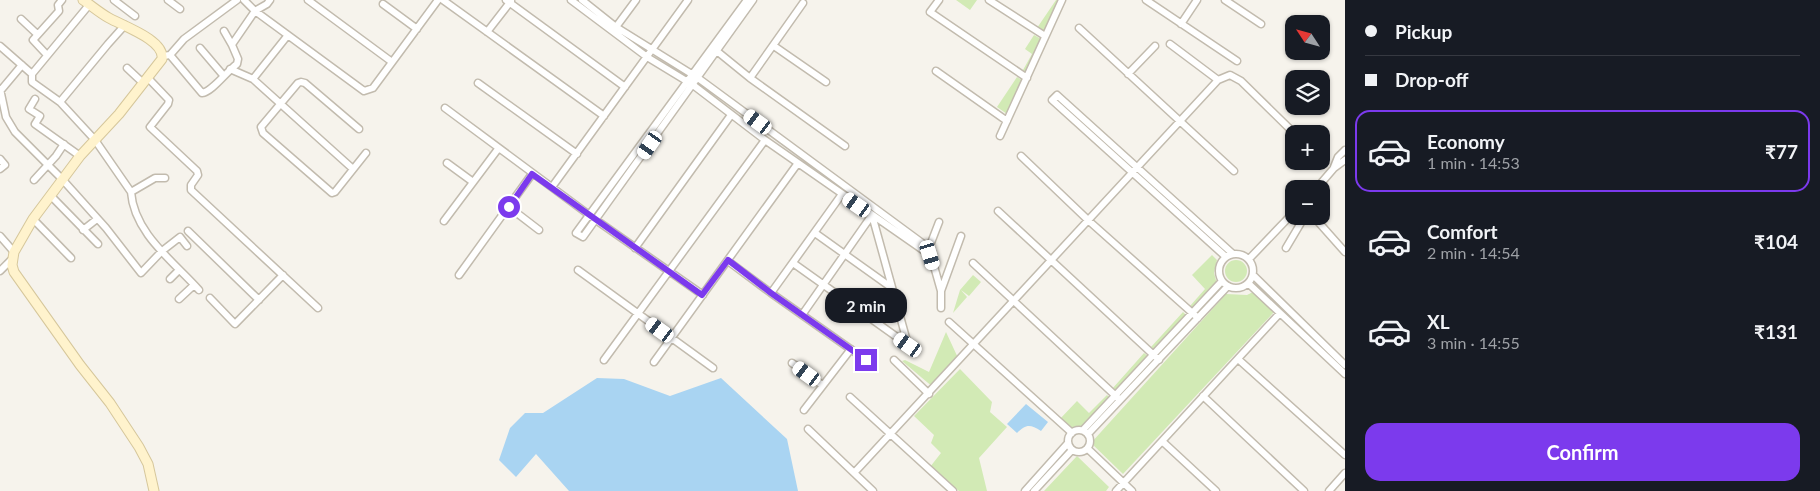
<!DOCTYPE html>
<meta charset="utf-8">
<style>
:root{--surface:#171b24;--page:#242831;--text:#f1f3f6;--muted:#9ea1a6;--line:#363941;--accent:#7c3aed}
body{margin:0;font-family:Lato,sans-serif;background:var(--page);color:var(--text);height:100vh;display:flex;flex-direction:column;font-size:19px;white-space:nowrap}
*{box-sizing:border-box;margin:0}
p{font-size:16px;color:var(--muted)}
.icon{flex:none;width:28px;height:28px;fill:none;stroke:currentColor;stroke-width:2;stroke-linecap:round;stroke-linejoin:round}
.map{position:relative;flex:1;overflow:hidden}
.panel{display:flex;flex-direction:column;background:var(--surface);width:475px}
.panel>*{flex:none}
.hud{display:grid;align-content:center;height:110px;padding:0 20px;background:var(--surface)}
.needle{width:32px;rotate:306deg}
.tools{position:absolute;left:1285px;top:15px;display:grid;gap:10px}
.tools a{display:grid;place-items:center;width:45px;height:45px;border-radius:10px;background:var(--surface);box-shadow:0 1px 4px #0004;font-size:25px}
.end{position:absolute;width:22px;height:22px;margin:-11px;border:6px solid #7c3aed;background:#fff;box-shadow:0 0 0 2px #fff}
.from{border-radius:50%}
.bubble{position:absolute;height:35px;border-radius:15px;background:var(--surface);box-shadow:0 1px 4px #0004;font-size:16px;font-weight:700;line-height:35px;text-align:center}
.car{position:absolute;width:15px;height:30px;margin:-15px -8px;border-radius:6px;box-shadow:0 0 4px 1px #0007;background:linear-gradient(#fff 24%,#345 0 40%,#fff 0 76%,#345 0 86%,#fff 0)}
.hud b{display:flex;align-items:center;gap:18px;height:48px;font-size:19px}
.hud b+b{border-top:1px solid var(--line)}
.hud i{width:12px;height:12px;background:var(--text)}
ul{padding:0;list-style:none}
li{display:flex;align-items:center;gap:15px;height:82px;margin:0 10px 8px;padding:0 10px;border:2px solid transparent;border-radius:15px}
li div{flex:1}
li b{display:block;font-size:19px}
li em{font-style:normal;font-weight:700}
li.on{border-color:var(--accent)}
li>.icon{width:45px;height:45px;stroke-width:1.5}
.action{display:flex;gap:10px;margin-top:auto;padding:10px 20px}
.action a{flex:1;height:58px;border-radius:15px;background:var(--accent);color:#fff;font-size:20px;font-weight:700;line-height:58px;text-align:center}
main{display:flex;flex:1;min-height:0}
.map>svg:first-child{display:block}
</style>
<main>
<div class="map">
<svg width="1345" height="491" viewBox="0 0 1345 491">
<rect width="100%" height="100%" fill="#f6f3ec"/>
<path fill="#d2eab5" d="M 956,0 L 977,0 L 970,10 Z
M 1056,0 L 1060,0 L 1045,33 L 1037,28 Z
M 1034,35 L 1041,39 L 1026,73 L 1023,70 L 1032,54 L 1025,49 Z
M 1017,77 L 1023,81 L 1007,114 L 997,107 Z
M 1212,255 L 1217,260 L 1214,273 L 1217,284 L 1193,310 L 1190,306 L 1205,289 L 1192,275 Z
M1225 271a11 11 0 1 1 22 0a11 11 0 1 1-22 0Z
M 973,275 L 981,282 L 969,296 L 961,290 L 967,297 L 953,313 L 960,290 Z
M 1253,292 L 1274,312 L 1123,474 L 1091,443 L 1226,294 L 1247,295 Z
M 1183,312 L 1187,316 L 1155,351 L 1151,347 Z
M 946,332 L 959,360 L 934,388 L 902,361 L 905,360 L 929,372 Z
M 1144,353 L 1149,357 L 1116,393 L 1112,389 Z
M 960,369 L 992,402 L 990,412 L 1007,427 L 979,458 L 987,491 L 959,491 L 930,467 L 941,453 L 931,443 L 934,435 L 914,416 Z
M 1107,395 L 1110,398 L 1085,425 L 1070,428 L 1059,420 L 1077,401 L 1089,413 Z
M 1077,456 L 1109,487 L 1106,491 L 1044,491 Z"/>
<path fill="#a9d4f2" d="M 597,378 L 624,379 L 670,396 L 721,378 L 787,439 L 798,491 L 569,491 L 536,454 L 516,477 L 499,460 L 510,428 L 525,413 L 543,413 Z
M 1026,404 L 1048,422 L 1041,431 C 1030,424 1026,424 1017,433 L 1007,424 Z"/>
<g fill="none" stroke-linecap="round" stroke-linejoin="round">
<defs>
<path id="minor" d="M 114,0 L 135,16
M 168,0 L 180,9
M 244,0 L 255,11 L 364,91 L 373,88 L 438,0
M 308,0 L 392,62
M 443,0 L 604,116
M 506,0 L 625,87
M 571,0 L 647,57 L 693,85 L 765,140 L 930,255
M 582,0 L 616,27 L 698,78 L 929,248 L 939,222
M 747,0 L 576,233 L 583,237 L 753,0
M 939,0 L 930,12 L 1027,78
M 989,0 L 1045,36
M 1146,0 L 1237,61
M 1225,0 L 1261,24
M 383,4 L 417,29
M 21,19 L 37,34
M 1181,24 L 1197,0
M 616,27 L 636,0
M 1079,28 L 1234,171
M 224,31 L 232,45
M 487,32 L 511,1
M 288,35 L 253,79 L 353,169
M 1170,44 L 1218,80 L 1230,75 L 1241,81 L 1295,134
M 0,46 L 32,74 L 32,82 L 60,102 L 95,140 L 131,192 L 155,178 L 165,178
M 774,46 L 826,82
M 200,48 L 223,75
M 718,52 L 750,78 L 845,146
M 47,55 L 33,40 L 59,11 L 58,5 L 62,0
M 170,55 L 184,39 L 237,0
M 163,56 L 170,55 L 202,93 C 212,92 227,71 237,64 L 238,59 L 232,45 L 233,43 L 255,11 L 267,4 L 270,0
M 127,68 L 143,83
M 230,69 L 253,79
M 936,71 L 1007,121
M 32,74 L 89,5
M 1128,74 L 1155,46
M 148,78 L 169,100 L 168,104 L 150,127 L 197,171 L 198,175 L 191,185 L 191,190 L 318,308
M 750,78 L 803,3
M 478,83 L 577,154
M 0,89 L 6,117 L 15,132 L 62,179 L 106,228 L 141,273 L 162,251 L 180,237 L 187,246
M 1,90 L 22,65
M 35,99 L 29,109 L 40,116 L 35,124 L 80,156
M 60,102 L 108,44 L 125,25
M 445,108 L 596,220 L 703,295
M 359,129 L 305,83 L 301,82 L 298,83 L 261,127 L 263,133 L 332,193 L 335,192 L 366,153
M 1000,136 L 1062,0
M 1021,156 L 1089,221 L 1198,318
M 0,159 L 5,165 L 0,169
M 447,163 L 473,182
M 1334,167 L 1338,157 L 1345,150
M 34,180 L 56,156 L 64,144
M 552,187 L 688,0
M 1316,189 L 1334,168 L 1345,160
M 131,192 C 134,233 173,261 199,290
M 51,196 L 98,244
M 509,207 L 539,230
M 998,211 L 1159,360
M 872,215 L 908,345
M 1313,216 L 1345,252
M 33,219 L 71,258
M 444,221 L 498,149
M 83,230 L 97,219
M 188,231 L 259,300
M 815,233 L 892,288
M 0,236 L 14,252
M 635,248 L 731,115
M 1286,248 L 1305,216
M 930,252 L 941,291 L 941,308
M1219 271a17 17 0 1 1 34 0a17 17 0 1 1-34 0Z
M 1226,257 L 1052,100 L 1057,95 L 1233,254
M 1249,259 L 1294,212
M 728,261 L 771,293 L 866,360
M 793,263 L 908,345
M 973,263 L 1118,398
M 578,270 L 713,368
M 0,271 L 12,259
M 459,275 L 532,174
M 1253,275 L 1345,365
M 170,279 L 179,270
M 1248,283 L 1345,374
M 941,291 L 961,236
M 771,293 L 842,194
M 210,298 L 235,324 L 283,275
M 179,299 L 194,285
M 802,315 L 872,215
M 949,322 L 1072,433
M 1238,359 L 1345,455
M 604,360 L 765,140
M 894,360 L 929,394
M 654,362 L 798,163
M 792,363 L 822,385
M 1203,396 L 1304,491
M 850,397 L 953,491
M 804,410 L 851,349
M 808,429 L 873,491
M1068 441a11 11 0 1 1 22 0a11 11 0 1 1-22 0Z
M 1083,430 L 1222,281
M 1088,434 L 1228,286
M 1162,441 L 1216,491
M 1088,449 L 1132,491
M 854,473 L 1218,80
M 1025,491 L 1068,443
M 1034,491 L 1072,450
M 1116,491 L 1280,313
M 1329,491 L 1345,473"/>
<path id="secondary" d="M 83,0 C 92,6 100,13 109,18 C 123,26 165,40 162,59 L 119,114 L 80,156 L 33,219 L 14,252 L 12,265 L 14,272 L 80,365 L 110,403 L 139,447 L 148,464 L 154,491"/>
</defs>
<use href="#minor" stroke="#c2bbae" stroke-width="9"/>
<use href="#secondary" stroke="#d6c79b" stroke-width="11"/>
<use href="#minor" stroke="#fff" stroke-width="6"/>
<use href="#secondary" stroke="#fff3cd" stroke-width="9"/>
</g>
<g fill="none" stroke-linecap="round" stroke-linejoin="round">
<path stroke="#7c3aed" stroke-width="6" d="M 509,207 L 532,174 L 702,295 L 728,260 L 771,293 L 866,360"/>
</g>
</svg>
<div class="tools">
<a><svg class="needle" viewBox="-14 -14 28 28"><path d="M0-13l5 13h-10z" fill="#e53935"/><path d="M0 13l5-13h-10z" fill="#9ea1a6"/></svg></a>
<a><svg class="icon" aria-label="layers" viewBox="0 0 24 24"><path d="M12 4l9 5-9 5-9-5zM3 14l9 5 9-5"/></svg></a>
<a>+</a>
<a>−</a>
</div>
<i class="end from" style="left:509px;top:207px"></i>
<i class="end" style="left:866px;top:360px"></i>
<div class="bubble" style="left:825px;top:288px;width:82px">2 min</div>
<i class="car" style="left:758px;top:122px;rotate:306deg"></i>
<i class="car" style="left:650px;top:145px;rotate:215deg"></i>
<i class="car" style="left:857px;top:205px;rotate:305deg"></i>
<i class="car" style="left:930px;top:255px;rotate:163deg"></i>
<i class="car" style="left:660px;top:330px;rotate:306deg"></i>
<i class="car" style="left:908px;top:345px;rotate:305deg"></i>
<i class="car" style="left:807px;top:374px;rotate:306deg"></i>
</div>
<section class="panel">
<div class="hud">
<b><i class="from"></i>Pickup</b>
<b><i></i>Drop-off</b>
</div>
<ul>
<li class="on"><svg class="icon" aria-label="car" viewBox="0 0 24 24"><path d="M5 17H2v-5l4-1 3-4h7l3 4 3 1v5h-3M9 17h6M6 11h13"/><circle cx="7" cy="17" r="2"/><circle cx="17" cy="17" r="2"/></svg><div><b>Economy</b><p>1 min · 14:53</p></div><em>₹77</em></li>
<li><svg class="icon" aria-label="car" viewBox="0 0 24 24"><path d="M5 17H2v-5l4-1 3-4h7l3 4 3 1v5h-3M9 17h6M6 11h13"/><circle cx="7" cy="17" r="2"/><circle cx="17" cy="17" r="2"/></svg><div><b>Comfort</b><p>2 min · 14:54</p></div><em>₹104</em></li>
<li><svg class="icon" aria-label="car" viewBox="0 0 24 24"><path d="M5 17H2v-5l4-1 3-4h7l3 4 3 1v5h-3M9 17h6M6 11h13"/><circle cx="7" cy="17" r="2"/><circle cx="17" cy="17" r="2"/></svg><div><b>XL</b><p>3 min · 14:55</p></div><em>₹131</em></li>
</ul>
<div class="action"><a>Confirm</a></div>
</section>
</main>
